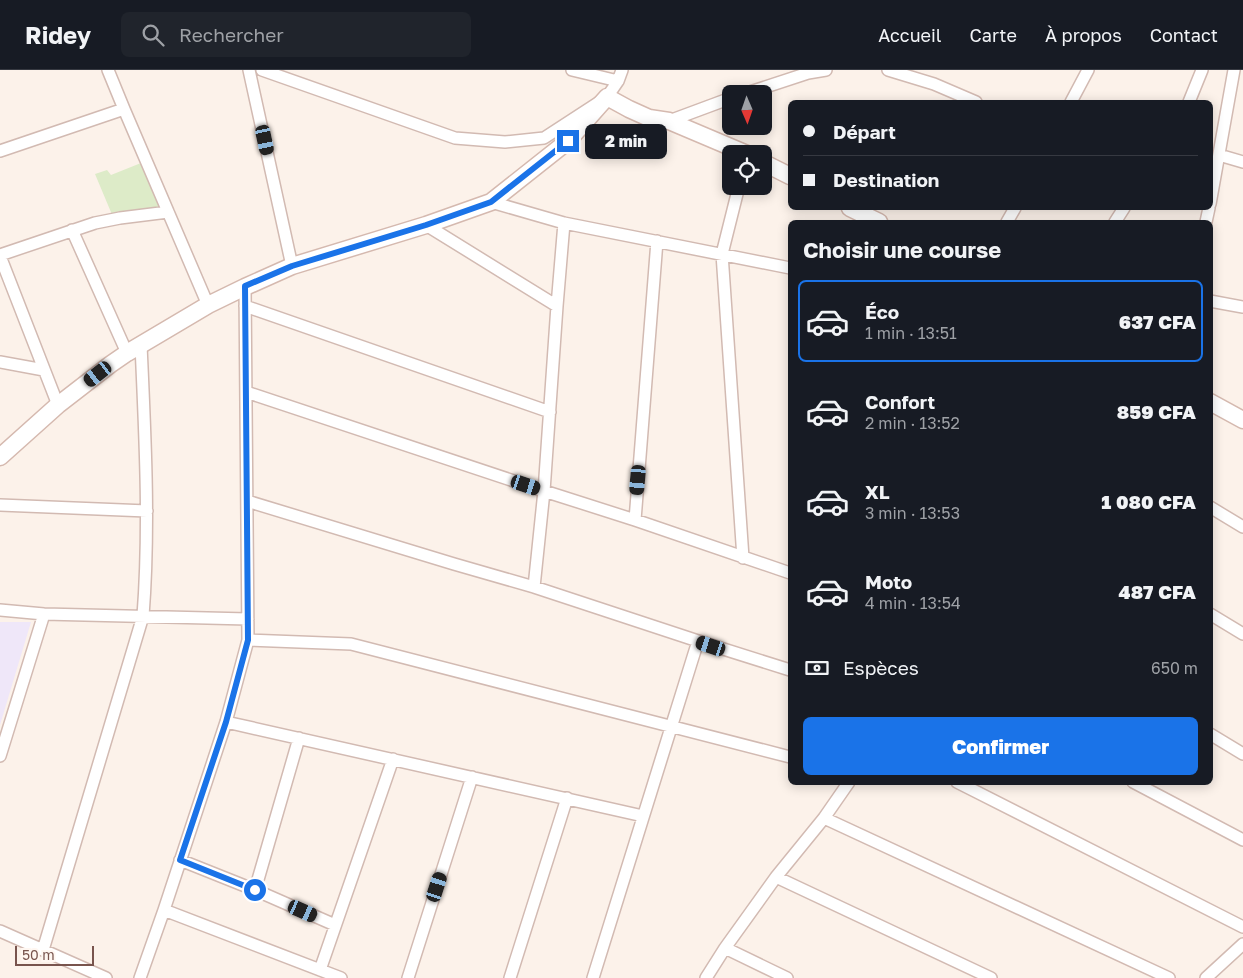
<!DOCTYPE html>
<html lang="fr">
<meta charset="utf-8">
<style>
:root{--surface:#171b24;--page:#20242c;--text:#f1f3f6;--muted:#9ea1a6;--line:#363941;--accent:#1a73e8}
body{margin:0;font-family:"Golos Text",sans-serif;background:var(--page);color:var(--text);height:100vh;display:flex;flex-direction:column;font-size:19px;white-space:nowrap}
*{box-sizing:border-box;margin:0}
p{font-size:16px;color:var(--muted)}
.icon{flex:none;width:28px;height:28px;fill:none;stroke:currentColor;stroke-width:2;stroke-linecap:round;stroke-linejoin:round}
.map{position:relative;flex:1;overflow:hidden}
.sheet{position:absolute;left:788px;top:150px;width:425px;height:565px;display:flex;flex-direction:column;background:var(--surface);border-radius:8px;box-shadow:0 2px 12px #0003}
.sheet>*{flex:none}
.hud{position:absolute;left:788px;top:30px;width:425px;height:110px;border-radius:8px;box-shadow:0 2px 12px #0003;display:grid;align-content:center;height:110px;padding:0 15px;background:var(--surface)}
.needle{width:32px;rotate:178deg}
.controls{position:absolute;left:722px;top:15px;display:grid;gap:10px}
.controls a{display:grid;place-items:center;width:50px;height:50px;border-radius:8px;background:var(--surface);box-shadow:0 2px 12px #0003;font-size:25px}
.scale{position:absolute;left:15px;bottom:12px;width:79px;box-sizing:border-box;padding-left:5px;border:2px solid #78544d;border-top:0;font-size:14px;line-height:18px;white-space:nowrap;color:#78544d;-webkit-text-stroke:4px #fff7f1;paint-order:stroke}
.end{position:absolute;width:22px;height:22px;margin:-11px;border:6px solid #1a73e8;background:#fff;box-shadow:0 0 0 2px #fff}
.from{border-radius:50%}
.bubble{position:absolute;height:35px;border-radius:8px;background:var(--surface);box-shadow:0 2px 12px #0003;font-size:16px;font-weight:800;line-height:35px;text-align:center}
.car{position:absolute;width:15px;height:30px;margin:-15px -8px;border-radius:6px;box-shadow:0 0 4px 1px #0007;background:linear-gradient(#222 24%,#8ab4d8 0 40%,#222 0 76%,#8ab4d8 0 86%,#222 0)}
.hud b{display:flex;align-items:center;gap:18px;height:48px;font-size:19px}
.hud b+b{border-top:1px solid var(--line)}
.hud i{width:12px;height:12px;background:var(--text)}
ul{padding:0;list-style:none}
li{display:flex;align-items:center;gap:15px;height:82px;margin:0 10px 8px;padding:0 5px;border:2px solid transparent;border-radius:8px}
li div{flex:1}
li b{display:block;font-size:19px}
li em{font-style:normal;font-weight:800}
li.selected{border-color:var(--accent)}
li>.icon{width:45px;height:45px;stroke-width:1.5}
h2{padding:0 15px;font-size:22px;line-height:60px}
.pay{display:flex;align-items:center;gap:12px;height:55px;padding:0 15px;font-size:19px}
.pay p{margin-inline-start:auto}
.action{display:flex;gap:10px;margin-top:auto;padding:10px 15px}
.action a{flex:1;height:58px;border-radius:8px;background:var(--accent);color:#fff;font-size:20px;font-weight:800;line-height:58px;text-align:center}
header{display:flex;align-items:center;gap:30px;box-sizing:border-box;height:70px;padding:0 25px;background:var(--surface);border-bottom:1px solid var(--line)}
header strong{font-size:24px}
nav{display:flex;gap:28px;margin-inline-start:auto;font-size:18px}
.search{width:350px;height:45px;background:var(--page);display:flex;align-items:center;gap:12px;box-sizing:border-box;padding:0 18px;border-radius:8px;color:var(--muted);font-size:19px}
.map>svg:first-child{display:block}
</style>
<header>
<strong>Ridey</strong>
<div class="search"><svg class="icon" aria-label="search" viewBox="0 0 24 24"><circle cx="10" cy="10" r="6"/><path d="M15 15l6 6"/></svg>Rechercher</div>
<nav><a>Accueil</a><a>Carte</a><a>À propos</a><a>Contact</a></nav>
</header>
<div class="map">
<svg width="1243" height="908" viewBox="0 0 1243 908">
<rect width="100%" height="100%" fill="#fcf2ea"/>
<path fill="#efe7f9" d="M 0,552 L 31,552 L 0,655 Z"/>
<path fill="#ddebc8" d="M 146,91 L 161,143 L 113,147 L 95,104 L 107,100 L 111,105 Z"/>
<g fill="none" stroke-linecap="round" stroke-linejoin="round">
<defs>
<path id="street" d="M 108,0 L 124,39 L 208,235
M 249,0 L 292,196
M 262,0 L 455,68 L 505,72 L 544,68 L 607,27 L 618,11 L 622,0
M 572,0 L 618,11
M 888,0 L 934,14 L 976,32
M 744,24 L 808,3 L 826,0
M 1071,32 L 1088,0
M 1189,32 L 1202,0
M 669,51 L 731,28
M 0,81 L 124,39
M 1219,85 L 1243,92
M 739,116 L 722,184 L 743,488
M 491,132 L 564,153 L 790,198
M 1210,134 L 1234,0
M 1007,152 L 1015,138
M 1115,152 L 1124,138
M 1206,152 L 1209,138
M 426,155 L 557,236
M 72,160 L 127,283
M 0,185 L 95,153 L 120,148 L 168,142
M 0,186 L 58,335
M 1210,231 L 1243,237
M 245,236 L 550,342
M 0,292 L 44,300
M 246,322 L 544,421 L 635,450 L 790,503
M 247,431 L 454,494 L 534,517 L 698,571 L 790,600
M 0,435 L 147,441
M 1210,437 L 1243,457
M 635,450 L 657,171
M 534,517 L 544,421 L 557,236 L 564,153
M 0,540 L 44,544 L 248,549
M 1210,544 L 1243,564
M 248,570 L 351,574 L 790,687
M 226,652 L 643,746
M 1210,664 L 1243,684
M 0,686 L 44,544
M 957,712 L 1243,857
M 1133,712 L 1243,770
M 824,748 L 1169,908
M 180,790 L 255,820 L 335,855
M 776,807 L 991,908
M 255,820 L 299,668
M 164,840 L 341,908
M 0,861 L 106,908
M 725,878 L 787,908
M 43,880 L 143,546 C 150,456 145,365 141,275
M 320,900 L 393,689
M 140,908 L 164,840 L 226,652 L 248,570 L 245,217
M 408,908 L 472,707
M 510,908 L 567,728
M 593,908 L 698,571
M 706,908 L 725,878 L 776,807 L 824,748 L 849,712
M 1206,908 L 1243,874"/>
<path id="secondary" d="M 764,93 L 790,106
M 850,138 L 879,152
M 1210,332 L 1243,350
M 0,387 L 58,335 L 111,294 L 127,283 L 208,235 L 245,217 L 292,196 L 426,155 L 491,132 L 568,71 L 607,27 L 629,39 L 649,48 L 669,51 L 747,84"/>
</defs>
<use href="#street" stroke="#d2bab2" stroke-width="14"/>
<use href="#secondary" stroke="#d5b9af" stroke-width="19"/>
<use href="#street" stroke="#fff" stroke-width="11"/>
<use href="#secondary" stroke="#fff" stroke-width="16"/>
</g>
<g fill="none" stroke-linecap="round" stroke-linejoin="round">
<path stroke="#1a73e8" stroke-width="6" d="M 255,820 L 180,790 L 226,652 L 248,570 L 245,216 L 292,196 L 426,155 L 491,132 L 568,71"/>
</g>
</svg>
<div class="controls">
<a><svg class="needle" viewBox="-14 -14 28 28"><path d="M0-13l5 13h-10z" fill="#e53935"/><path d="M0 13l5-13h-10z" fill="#9ea1a6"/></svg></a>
<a><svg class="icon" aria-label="locate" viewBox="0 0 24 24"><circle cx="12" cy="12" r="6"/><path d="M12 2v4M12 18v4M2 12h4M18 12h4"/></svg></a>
</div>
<div class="scale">50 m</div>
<i class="end from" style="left:255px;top:820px"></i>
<i class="end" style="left:568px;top:71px"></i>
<div class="bubble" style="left:585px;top:54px;width:82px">2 min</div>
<i class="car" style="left:265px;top:70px;rotate:168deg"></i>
<i class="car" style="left:98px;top:304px;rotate:232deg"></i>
<i class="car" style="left:638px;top:410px;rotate:185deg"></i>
<i class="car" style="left:526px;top:415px;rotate:108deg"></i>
<i class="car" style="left:711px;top:576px;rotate:288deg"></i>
<i class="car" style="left:437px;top:817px;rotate:18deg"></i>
<i class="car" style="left:303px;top:841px;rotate:114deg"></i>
<div class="hud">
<b><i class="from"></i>Départ</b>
<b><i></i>Destination</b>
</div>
<section class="sheet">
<h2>Choisir une course</h2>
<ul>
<li class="selected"><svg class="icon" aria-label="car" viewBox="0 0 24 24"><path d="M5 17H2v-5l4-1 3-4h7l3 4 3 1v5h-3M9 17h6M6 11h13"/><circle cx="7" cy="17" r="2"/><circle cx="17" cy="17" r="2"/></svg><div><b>Éco</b><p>1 min · 13:51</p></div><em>637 CFA</em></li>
<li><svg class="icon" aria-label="car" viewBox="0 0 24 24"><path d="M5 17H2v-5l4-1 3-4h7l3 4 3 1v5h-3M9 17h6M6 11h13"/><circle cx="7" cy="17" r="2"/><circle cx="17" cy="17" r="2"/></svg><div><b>Confort</b><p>2 min · 13:52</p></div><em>859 CFA</em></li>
<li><svg class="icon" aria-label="car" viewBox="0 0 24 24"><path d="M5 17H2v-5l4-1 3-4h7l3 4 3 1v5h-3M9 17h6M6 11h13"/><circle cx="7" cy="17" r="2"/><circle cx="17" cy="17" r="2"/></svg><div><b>XL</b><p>3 min · 13:53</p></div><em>1 080 CFA</em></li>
<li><svg class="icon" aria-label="car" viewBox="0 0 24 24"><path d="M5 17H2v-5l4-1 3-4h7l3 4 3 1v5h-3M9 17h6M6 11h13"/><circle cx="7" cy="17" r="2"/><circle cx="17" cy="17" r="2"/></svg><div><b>Moto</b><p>4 min · 13:54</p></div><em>487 CFA</em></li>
</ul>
<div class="pay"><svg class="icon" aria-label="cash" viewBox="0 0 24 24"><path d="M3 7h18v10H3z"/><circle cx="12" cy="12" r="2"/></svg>Espèces<p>650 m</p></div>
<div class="action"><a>Confirmer</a></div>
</section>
</div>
